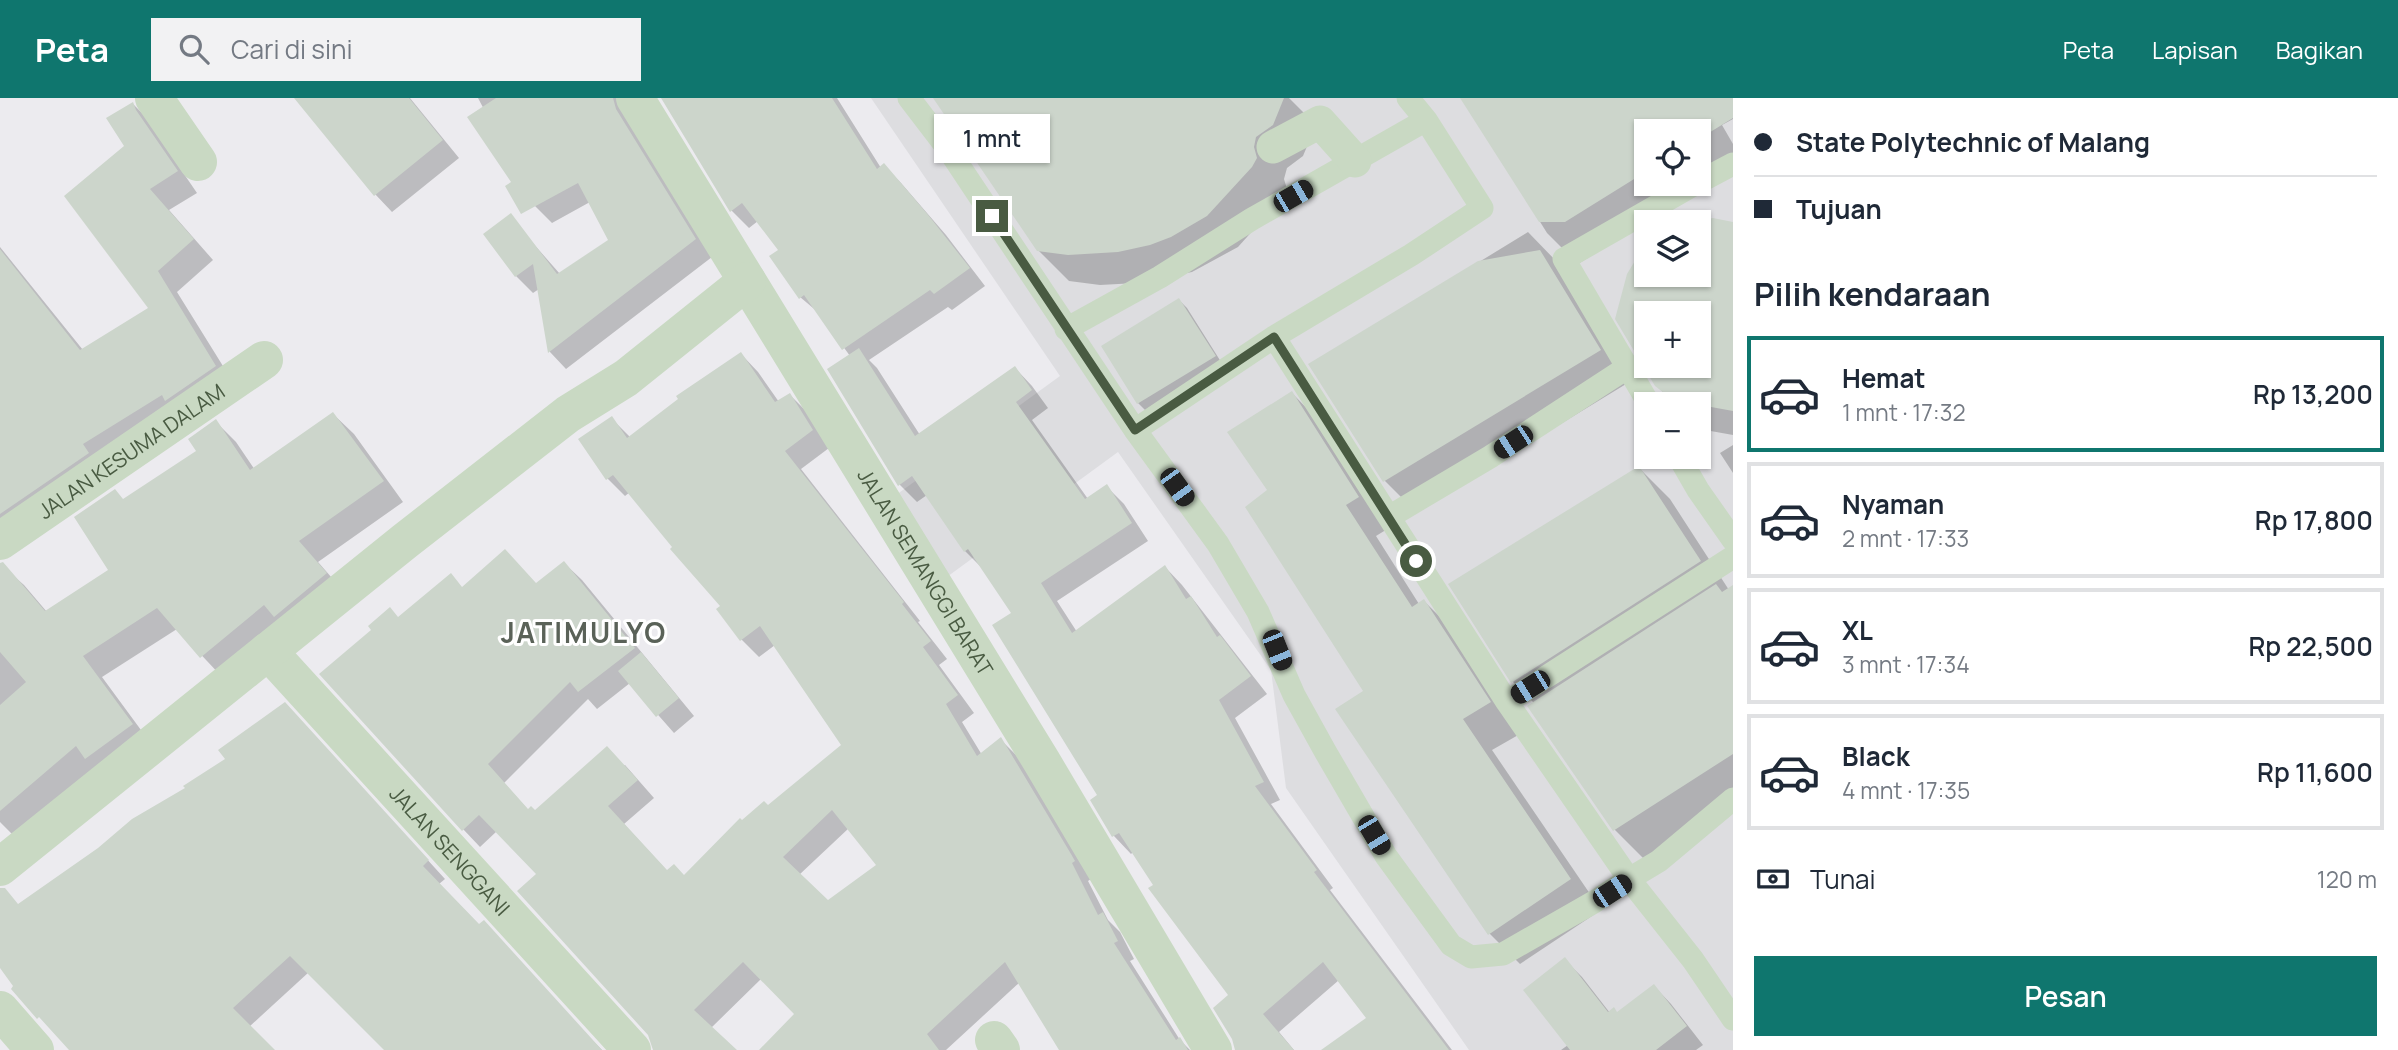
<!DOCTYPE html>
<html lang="id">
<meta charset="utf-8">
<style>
:root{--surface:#fff;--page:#f2f2f3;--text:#1f2937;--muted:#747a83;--line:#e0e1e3;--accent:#0f766e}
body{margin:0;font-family:Manrope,sans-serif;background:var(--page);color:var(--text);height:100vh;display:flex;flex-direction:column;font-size:26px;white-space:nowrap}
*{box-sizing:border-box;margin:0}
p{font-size:23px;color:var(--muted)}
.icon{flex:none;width:38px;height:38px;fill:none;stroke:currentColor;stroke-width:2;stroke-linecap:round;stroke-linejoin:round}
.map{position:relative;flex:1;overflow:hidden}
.sheet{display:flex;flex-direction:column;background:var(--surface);width:665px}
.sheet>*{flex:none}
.top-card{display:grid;align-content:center;height:154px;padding:0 21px;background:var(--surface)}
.tools{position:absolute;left:1634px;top:21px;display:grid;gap:14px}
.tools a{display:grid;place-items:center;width:77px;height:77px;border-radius:0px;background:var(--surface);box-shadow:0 2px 5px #0004;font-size:35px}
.end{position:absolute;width:32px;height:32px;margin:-16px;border:9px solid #495b42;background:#fff;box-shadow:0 0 0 4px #fff}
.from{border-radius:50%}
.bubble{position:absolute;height:49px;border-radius:0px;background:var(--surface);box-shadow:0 2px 5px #0004;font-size:23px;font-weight:600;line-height:49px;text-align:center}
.car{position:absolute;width:21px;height:42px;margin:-21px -10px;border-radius:9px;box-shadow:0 0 5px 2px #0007;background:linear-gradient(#222 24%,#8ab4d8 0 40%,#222 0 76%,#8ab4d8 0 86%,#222 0)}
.top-card b{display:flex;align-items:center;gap:24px;height:66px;font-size:26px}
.top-card b+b{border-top:2px solid var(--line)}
.top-card i{width:18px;height:18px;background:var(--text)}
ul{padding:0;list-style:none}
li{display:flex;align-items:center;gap:21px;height:116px;margin:0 14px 10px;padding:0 7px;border:4px solid var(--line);border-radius:0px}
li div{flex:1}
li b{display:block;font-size:26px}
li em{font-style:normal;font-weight:600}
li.selected{border-color:var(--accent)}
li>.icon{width:63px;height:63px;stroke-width:1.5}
h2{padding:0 21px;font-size:32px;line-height:84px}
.pay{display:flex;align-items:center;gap:18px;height:77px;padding:0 21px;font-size:26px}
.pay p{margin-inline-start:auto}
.action{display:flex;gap:14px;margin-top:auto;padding:14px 21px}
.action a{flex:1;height:80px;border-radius:0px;background:var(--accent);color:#fff;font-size:28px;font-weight:600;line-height:80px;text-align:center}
header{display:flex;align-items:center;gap:42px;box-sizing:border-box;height:98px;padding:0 35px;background:var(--accent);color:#fff}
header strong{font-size:33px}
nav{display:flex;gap:38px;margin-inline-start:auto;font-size:24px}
.search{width:490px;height:63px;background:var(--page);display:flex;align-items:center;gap:18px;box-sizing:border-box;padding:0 24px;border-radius:0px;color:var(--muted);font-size:26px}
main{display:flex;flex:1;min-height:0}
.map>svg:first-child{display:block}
</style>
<header>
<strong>Peta</strong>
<div class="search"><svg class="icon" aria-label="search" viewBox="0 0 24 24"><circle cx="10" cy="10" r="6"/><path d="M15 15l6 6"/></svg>Cari di sini</div>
<nav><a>Peta</a><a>Lapisan</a><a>Bagikan</a></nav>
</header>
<main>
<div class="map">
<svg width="1733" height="952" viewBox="0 0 1733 952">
<rect width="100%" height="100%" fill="#ecebef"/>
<path fill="#dddde0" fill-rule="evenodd" d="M 871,0 L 1733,0 L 1733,952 L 1469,952 L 1286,690 L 1271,572 L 1118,354 L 940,484 L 885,405 L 1060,278 ZM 1647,33 L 1699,33 L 1699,86 L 1647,86 ZM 1647,124 L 1699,124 L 1699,177 L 1647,177 ZM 1647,215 L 1699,215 L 1699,268 L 1647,268 ZM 1647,306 L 1699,306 L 1699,359 L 1647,359 Z"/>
<path fill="#0003" fill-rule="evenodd" d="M 296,0 L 410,0 L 459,60 L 392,114 L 375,96 Z
M 478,0 L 639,0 L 712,159 L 566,271 L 550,254 L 539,191 L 533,195 L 516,178 L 531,143 L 560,176 L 610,142 L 590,104 L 552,125 L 535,108 Z
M 663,0 L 837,0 L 881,70 L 884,68 L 901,85 L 946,137 L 985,188 L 952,212 L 948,209 L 869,262 L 877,270 L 920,337 L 1015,270 L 1032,288 L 1048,310 L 1032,322 L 1088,401 L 1107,389 L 1124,406 L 1148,443 L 1057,503 L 1077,534 L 1165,469 L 1182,487 L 1267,596 L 1235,620 L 1280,702 L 1271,706 L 1333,790 L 1330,792 L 1452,952 L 1324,952 L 1369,920 L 1339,882 L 1279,934 L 1294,952 L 1236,952 L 1230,897 L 1133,754 L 1131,756 L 1114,738 L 1092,702 L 1100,697 L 1013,516 L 982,470 L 965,453 L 927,397 L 917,404 L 900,387 L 850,258 L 819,215 L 800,199 L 781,152 L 758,123 L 749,130 L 732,113 Z
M 935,0 L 1289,0 L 1316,27 L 1303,58 L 1287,70 L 1284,81 L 1287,91 L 1282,100 L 1238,149 L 1192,174 L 1137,185 L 1100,187 L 1069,183 L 1038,152 Z
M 1463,0 L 1733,0 L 1733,21 L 1722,27 L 1733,46 L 1733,69 L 1578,166 L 1547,135 ZM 1647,33 L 1699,33 L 1699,86 L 1647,86 Z
M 133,6 L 153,26 L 156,35 L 197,95 L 169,112 L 213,162 L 177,194 L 236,289 L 0,455 L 0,149 L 83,252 L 151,211 L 126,49 Z
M 1733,126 L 1733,337 L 1705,332 L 1699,327 L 1699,306 L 1675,306 L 1656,287 L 1617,220 L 1647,177 L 1699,177 ZM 1647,215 L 1699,215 L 1699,268 L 1647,268 Z
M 1528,134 L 1558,165 L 1631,283 L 1416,414 L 1385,383 L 1311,267 Z
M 1179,202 L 1187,210 L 1223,267 L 1146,313 L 1138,305 Z
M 741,256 L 758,274 L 779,304 L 790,297 L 807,314 L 829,350 L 801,371 L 920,523 L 918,524 L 947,561 L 939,567 L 974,615 L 962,624 L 982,657 L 1001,642 L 1018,659 L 1091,781 L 1088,783 L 1108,822 L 1120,834 L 1134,861 L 1130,863 L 1180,942 L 1190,952 L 1062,952 L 1020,884 L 946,952 L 762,952 L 796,916 L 761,881 L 711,930 L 734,952 L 655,952 L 650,936 L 539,776 L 497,733 L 480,749 L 463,731 L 399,521 L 463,491 L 536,487 L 564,465 L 582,482 L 694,618 L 674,635 L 630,585 L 597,611 L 588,601 L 504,685 L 529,713 L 535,714 L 625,667 L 654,700 L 624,726 L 668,774 L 684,779 L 742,725 L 768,709 L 843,648 L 775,547 L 759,559 L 741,541 L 722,509 L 630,394 L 625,398 L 607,380 L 611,320 L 630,339 ZM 849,730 L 879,768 L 827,804 L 799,777 Z
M 1292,295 L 1322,326 L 1389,430 L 1376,438 L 1419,506 L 1424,503 L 1455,534 L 1520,636 L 1492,652 L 1601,812 L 1520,866 L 1490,836 L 1365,594 L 1269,393 Z
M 333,316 L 354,336 L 403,404 L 318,464 L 346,496 L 222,579 L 177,531 L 102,579 L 152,647 L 15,739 L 0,724 L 0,466 L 24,487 L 47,514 L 111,473 L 124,402 L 198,354 L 216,324 L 236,344 L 255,372 Z
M 1733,347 L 1733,375 L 1720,355 Z
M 1639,370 L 1670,401 L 1729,492 L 1733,489 L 1733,706 L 1645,762 L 1614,731 L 1534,605 L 1513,584 Z
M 302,624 L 445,781 L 439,786 L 602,952 L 387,952 L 309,874 L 249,929 L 272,952 L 71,952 L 0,867 L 0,821 Z
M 1565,862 L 1582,879 L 1610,915 L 1618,916 L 1654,888 L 1671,906 L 1703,947 L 1696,952 L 1561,952 L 1568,947 Z"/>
<path fill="#ccd5cb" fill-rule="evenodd" d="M 294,0 L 409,0 L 443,42 L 374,98 Z
M 496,0 L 613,0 L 616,11 L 696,141 L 548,255 L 533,166 L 515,179 L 483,136 L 511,115 L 557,176 L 608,142 L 578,85 L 521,116 L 505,88 L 511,84 L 467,19 Z
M 661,0 L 832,0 L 877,71 L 884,65 L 929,118 L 970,170 L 934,196 L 930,192 L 842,252 L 804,197 L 799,201 L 769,158 L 778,152 L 742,105 L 730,114 Z
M 933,0 L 1284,0 L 1273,27 L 1256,39 L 1254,49 L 1257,60 L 1252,69 L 1207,118 L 1171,139 L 1150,147 L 1118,154 L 1068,157 L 1037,153 Z
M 1460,0 L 1733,0 L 1733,20 L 1699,41 L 1699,33 L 1647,33 L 1647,73 L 1565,124 L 1539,124 Z
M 133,4 L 136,12 L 178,73 L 150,91 L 194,141 L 158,173 L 216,268 L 165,303 L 162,297 L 83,346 L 89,355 L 0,416 L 0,151 L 80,252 L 148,210 L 64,98 L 124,48 L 106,20 Z
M 1713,120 L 1733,124 L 1733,313 L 1673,302 L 1655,288 L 1615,221 L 1627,176 L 1647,143 L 1647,177 L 1699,177 L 1699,124 L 1692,124 ZM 1647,215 L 1699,215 L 1699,268 L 1647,268 Z
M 1540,152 L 1601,252 L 1383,384 L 1308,266 L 1478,163 Z
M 1179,200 L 1216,258 L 1137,306 L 1101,248 Z
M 859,250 L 915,338 L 1015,268 L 1032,292 L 1016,304 L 1085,401 L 1107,386 L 1132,425 L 1041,485 L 1072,535 L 1165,467 L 1186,501 L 1191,498 L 1217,539 L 1220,537 L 1251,578 L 1219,602 L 1264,684 L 1255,688 L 1317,772 L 1314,774 L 1449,952 L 1321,952 L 1366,920 L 1323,864 L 1263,916 L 1294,952 L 1235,952 L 1232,941 L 1213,910 L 1228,897 L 1148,790 L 1153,787 L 1119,735 L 1112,739 L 1090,702 L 1097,697 L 992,527 L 1011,515 L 968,451 L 964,454 L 912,378 L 898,388 L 827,271 Z
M 741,254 L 775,304 L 790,295 L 813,332 L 785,353 L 904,504 L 902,506 L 931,543 L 923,549 L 958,597 L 946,606 L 977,658 L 1001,639 L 1071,756 L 1075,763 L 1072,765 L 1098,817 L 1103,814 L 1118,843 L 1114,845 L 1176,942 L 1180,939 L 1188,952 L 1059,952 L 1005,864 L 927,936 L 939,952 L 759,952 L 794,916 L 743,864 L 694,912 L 737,952 L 653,952 L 648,937 L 517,793 L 536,776 L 479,717 L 462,733 L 319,576 L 371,532 L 368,528 L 390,509 L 398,519 L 451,475 L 462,489 L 505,451 L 536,485 L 564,463 L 635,550 L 578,594 L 570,584 L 488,666 L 528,711 L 531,708 L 535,712 L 607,648 L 638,682 L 608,708 L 667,772 L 674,766 L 684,777 L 740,720 L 742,722 L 764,703 L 768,707 L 841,647 L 760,528 L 740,543 L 716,511 L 720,508 L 670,451 L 672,449 L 613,377 L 606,382 L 578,341 L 612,318 L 627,340 L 678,301 L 676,298 ZM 832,712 L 876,767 L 828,802 L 783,759 Z
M 1292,293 L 1359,399 L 1346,407 L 1412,509 L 1424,501 L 1491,604 L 1463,621 L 1571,781 L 1488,837 L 1335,611 L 1363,593 L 1245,409 L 1267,392 L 1227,334 Z
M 333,314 L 384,383 L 299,443 L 327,475 L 274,519 L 264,507 L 200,560 L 157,510 L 83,558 L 133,626 L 85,661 L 76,648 L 0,713 L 0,607 L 26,584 L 0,554 L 0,465 L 3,464 L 45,513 L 108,472 L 74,419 L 115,391 L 123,401 L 196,353 L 188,341 L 216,321 L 250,372 Z
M 1639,368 L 1701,463 L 1511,585 L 1448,486 Z
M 1716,486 L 1722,494 L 1733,487 L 1733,656 L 1613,733 L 1527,608 Z
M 641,554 L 679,600 L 656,619 L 618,573 Z
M 285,604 L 429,762 L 423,768 L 479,826 L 484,822 L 602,952 L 384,952 L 290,858 L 233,910 L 275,952 L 69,952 L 39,919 L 37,921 L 11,891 L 13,888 L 0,870 L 0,790 L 5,790 L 18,806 L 98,750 L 132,721 L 185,690 L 183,688 L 225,661 L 218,652 Z
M 1565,859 L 1608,914 L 1614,909 L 1617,914 L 1654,886 L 1687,928 L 1656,952 L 1570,952 L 1523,892 Z"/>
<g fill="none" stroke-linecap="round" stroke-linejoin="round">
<path stroke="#c9d9c3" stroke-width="23" d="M 909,0 L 948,51 L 1135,332 L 1218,446 L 1258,514 L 1294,597 L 1325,653 L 1386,758 L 1451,847 L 1471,859 L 1503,856 L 1594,804 L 1629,781 L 1693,862 L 1733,921
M 1699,84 L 1733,66
M 1066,231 L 1160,179 L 1252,121 L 1426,22
M 1274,239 L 1507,604 L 1629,781 L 1659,763 L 1733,701
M 1649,306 L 1564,161 L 1695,86
M 1135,332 L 1274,239 L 1411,157 L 1482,110 L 1426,22 L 1408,0
M 1679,359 L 1698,392 L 1733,442
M 1389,419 L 1490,359 L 1628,269
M 1507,604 L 1733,459"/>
<path stroke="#c9d9c3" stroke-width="33" d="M 1273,49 L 1320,24 L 1355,63"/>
<g stroke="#c9d9c3" stroke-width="38">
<path d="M 154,0 L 198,64"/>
<path id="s1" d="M 635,0 L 1042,664 L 1213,952"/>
<path id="s2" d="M 0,443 L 264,262"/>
<path id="s3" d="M 268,553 L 632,952"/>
<path d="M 0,769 L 405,443 L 568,316 L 626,280 L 747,183"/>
<path d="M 0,912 L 35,952"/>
<path d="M 994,942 L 1001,952"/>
</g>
</g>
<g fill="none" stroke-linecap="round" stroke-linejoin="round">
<path stroke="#495b42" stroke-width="9" d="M 992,118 L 1135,332 L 1274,239 L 1416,463"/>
</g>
<g text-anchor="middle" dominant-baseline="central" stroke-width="6" stroke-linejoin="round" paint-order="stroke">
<g font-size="21" fill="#495b42" stroke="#fff">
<text stroke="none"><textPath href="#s2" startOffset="159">JALAN KESUMA DALAM</textPath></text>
<text stroke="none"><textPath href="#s1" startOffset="556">JALAN SEMANGGI BARAT</textPath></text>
<text stroke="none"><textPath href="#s3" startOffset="270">JALAN SENGGANI</textPath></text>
</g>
<g font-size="28" font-weight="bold" letter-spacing="2" fill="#5a6258" stroke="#fff">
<text x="584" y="534">JATIMULYO</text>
</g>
</g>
</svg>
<div class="tools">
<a><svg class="icon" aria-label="locate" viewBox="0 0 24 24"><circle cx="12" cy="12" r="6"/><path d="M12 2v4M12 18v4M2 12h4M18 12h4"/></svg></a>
<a><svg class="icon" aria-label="layers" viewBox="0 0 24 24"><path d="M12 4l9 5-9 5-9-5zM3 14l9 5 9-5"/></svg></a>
<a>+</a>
<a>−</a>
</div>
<i class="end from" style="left:1416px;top:463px"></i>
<i class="end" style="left:992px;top:118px"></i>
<div class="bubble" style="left:934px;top:16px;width:116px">1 mnt</div>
<i class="car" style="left:1293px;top:98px;rotate:60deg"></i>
<i class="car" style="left:1513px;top:344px;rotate:237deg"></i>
<i class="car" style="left:1177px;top:389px;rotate:144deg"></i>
<i class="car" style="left:1277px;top:552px;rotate:158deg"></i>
<i class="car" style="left:1530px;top:589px;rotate:238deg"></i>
<i class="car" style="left:1374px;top:737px;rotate:149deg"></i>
<i class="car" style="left:1612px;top:793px;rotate:57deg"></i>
</div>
<section class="sheet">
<div class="top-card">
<b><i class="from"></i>State Polytechnic of Malang</b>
<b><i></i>Tujuan</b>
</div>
<h2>Pilih kendaraan</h2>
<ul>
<li class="selected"><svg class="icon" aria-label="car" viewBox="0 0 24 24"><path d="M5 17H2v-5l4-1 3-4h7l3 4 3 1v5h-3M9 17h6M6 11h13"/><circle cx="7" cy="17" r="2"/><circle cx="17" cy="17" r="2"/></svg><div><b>Hemat</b><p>1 mnt · 17:32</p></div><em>Rp 13,200</em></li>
<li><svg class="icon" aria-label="car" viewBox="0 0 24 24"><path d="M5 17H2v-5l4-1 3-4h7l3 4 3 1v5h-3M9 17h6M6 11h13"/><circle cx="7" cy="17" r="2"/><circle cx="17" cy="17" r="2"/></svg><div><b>Nyaman</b><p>2 mnt · 17:33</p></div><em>Rp 17,800</em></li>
<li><svg class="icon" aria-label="car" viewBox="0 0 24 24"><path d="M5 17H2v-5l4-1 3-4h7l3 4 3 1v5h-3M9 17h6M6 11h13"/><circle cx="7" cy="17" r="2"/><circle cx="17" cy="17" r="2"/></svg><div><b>XL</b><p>3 mnt · 17:34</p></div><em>Rp 22,500</em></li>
<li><svg class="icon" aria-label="car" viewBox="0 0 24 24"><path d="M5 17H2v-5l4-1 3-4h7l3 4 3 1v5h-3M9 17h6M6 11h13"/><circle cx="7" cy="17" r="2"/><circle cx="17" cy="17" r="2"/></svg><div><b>Black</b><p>4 mnt · 17:35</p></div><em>Rp 11,600</em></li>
</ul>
<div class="pay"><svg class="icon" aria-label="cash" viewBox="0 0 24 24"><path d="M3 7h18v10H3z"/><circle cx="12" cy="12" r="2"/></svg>Tunai<p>120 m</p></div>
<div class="action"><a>Pesan</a></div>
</section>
</main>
